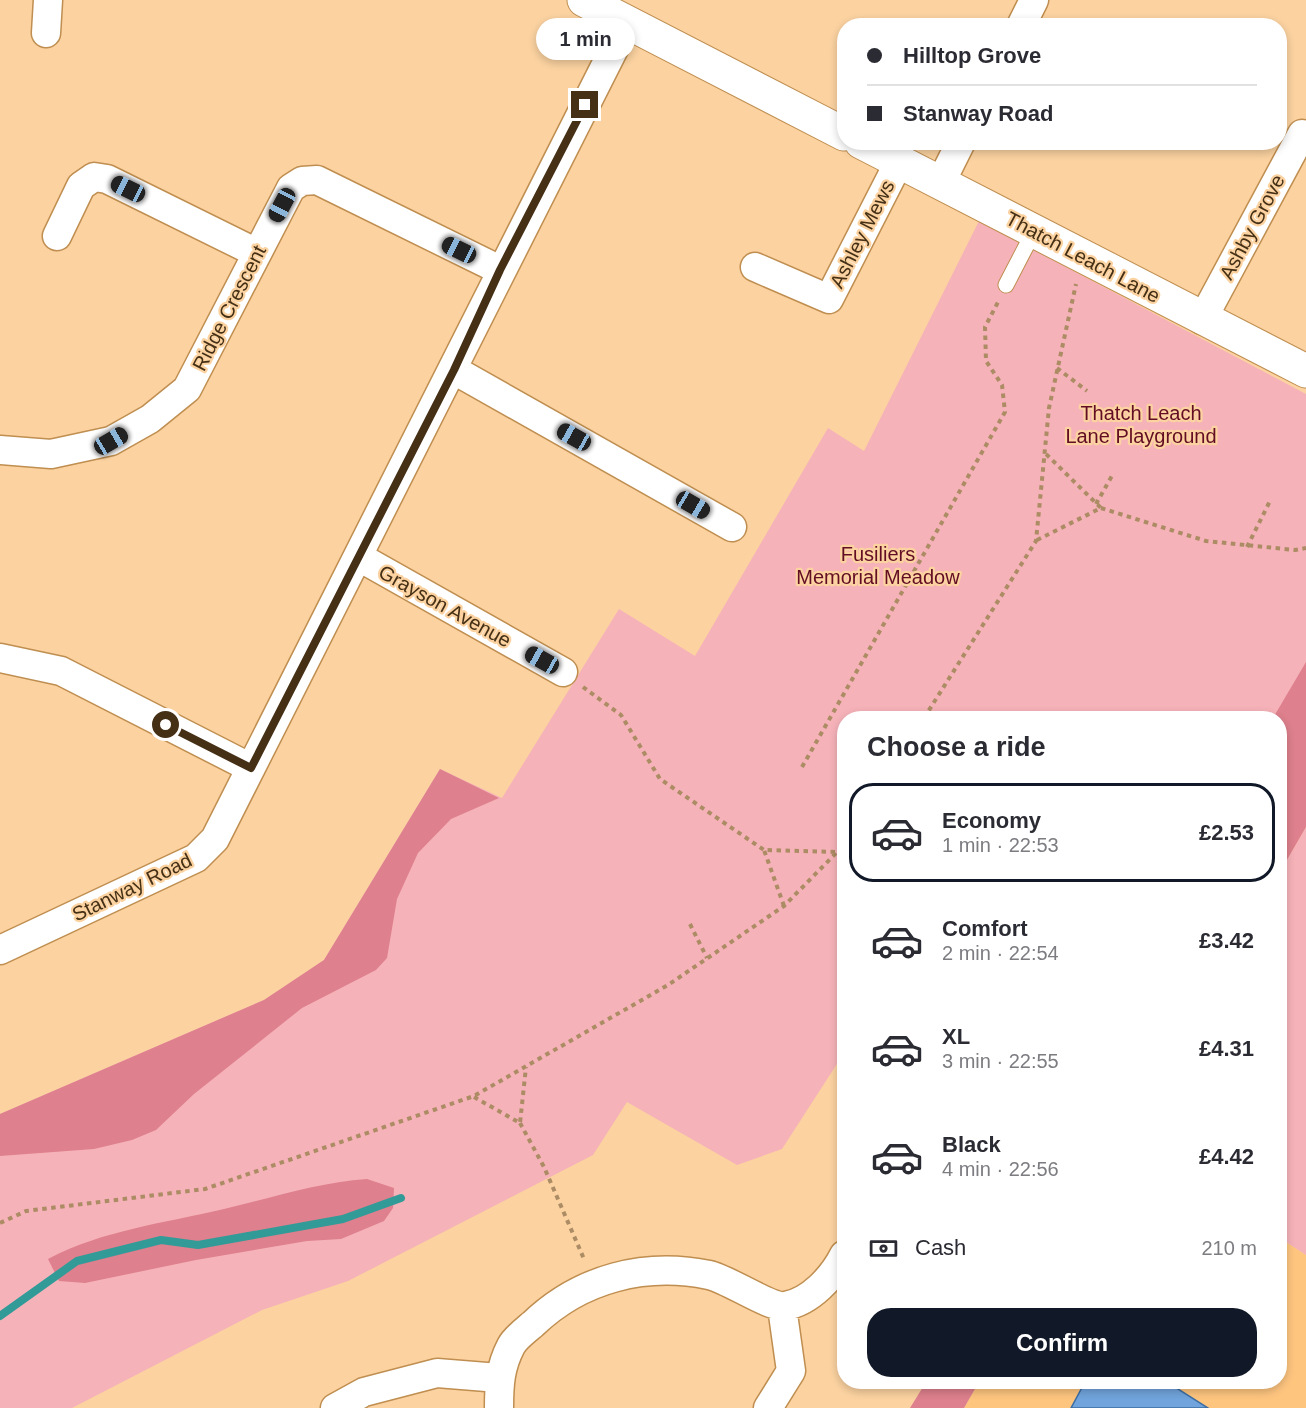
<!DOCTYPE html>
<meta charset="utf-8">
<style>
:root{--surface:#fff;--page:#f2f2f3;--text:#2b2b33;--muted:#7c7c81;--line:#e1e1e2;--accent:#111827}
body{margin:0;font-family:Helvetica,sans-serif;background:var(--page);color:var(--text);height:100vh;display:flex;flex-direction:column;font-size:22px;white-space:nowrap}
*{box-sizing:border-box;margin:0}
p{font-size:20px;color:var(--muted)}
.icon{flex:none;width:33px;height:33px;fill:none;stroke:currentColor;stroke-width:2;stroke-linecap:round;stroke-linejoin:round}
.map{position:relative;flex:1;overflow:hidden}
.side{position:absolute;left:837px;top:711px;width:450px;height:678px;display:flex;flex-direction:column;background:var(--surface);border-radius:24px;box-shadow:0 3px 9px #0003}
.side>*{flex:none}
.hud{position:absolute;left:837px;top:18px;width:450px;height:132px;border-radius:24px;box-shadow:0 3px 9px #0003;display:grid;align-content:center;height:132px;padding:0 30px;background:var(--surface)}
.end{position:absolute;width:27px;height:27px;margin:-14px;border:8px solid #453016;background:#fff;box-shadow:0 0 0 3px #fff}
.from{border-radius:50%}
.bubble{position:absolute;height:42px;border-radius:21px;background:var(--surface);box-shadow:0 3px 9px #0003;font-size:20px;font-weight:800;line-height:42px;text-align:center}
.car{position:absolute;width:18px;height:36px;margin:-18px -9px;border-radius:8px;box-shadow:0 0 4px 2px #0007;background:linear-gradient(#222 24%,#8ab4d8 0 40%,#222 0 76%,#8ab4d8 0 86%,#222 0)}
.hud b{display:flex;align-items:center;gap:21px;height:57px;font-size:22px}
.hud b+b{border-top:2px solid var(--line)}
.hud i{width:15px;height:15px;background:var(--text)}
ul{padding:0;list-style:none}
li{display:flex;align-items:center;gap:18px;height:99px;margin:0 12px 9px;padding:0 18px;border:3px solid transparent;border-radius:24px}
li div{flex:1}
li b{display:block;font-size:22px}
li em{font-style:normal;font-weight:800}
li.current{border-color:var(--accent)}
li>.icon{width:54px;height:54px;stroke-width:1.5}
h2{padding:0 30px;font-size:27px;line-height:72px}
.pay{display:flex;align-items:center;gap:15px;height:66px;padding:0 30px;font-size:22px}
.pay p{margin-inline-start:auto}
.button{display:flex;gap:12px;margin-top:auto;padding:12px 30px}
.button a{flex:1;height:69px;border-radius:24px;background:var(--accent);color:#fff;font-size:24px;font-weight:800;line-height:69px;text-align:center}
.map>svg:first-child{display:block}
</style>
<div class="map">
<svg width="1306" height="1408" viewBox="0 0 1306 1408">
<rect width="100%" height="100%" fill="#fbd2a0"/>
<path fill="#fec57f" d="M 1280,1238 L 1306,1255 L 1306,1408 L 964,1408 L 979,1382 L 1280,1382 Z"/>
<path fill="#f6b2b9" d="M 979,221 L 1306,394 L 1306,733 L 1280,718 L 844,718 L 844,1053 L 782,1149 L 737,1165 L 627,1102 L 593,1155 L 348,1281 L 262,1310 L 72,1408 L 0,1408 L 0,1114 L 264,1000 L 324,960 L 440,769 L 502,798 L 619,609 L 695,656 L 828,428 L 864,451 Z
M 1306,827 L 1306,1255 L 1280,1238 L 1280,872 Z"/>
<path fill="#de808d" d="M 1306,662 L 1306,827 L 1280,872 L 1280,718 L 1273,718 Z
M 440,769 L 499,798 L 451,819 L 418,853 L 397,899 L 387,958 L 376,970 L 302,1008 L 194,1094 L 156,1130 L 132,1140 L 94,1149 L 0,1156 L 0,1114 L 264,1000 L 324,960 Z
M 367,1179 L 394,1188 L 393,1208 L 384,1221 L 341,1239 L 307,1241 L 196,1260 L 85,1283 L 59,1281 L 48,1259 C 103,1230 165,1223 224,1209 C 272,1198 319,1182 367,1179 Z
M 926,1382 L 979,1382 L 964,1408 L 910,1408 Z"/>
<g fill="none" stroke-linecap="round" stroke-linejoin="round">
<path stroke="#329b98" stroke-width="8" d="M 0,1316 L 77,1261 L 161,1240 L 198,1245 L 343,1219 L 401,1198"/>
</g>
<path fill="#71a4dc" stroke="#3d6ea3" stroke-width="1.5" d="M 1085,1382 L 1167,1382 L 1208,1408 L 1071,1408 Z"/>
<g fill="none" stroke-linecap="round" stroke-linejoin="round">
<defs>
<path id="service" d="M 1006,285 L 1034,231"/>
<path id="minor" d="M 1021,26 L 1034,0
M 46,33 L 48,0
M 941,182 L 961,142
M 57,236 L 81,186 L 94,177 L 107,179 L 257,253
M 755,267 L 829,299 L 899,162
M 1202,320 L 1302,134
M 454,370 L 732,527
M 0,450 L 51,454 L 111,441 L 150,419 L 187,389 L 291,188 L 302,181 L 317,180 L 500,270
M 359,557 L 563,672
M 0,658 L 61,671 L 251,768
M 0,950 L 196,858 L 215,839 L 627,23
M 335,1408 L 364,1392 L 437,1373 L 499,1378
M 499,1408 C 499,1385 500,1367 511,1346 C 515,1338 526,1330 533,1324 C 581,1278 645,1262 709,1275 C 728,1279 770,1308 785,1306 C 810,1302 833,1277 844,1255
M 768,1408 L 791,1371 L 782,1307"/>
<path id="tertiary" d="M 584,0 L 844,134
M 861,142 L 1306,371"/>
</defs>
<use href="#service" stroke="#bf8e50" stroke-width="17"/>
<use href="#minor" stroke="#bf8e50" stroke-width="31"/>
<use href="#tertiary" stroke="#bf8e50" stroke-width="35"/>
<path stroke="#ac8c64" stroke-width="4" stroke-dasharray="4.5 4.5" stroke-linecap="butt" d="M 1057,368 L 1087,391
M 1096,504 L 1113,474
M 1101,508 L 1206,541 L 1295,550 L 1306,548
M 1037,540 L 1101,508 L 1044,452
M 1247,547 L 1271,499
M 583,687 L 621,715 L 660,779 L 764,850
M 924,718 L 1036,541 L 1049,408 L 1076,284
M 802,767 L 1005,412 L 1002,385 L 986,361 L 985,327 L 998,302
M 784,906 L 764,850 L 839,852
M 690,924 L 707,958
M 474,1097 L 520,1123 L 526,1067
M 520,1123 L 544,1167 L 584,1259
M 0,1223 L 26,1211 L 205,1189 L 474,1096 L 668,985 L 784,906 L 844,845"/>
<use href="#service" stroke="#fff" stroke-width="15"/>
<use href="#minor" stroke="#fff" stroke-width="28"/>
<use href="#tertiary" stroke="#fff" stroke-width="33"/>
</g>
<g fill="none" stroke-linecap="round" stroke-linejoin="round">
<path stroke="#453016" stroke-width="8" d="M 166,725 L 251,768 L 454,370 L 500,270 L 585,105"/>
</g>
<g text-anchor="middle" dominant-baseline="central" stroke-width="4.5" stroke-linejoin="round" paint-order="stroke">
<g font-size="20" fill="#453016" stroke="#fbd2a0">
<text transform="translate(1252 227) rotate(-62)">Ashby Grove</text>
<text transform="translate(862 234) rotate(-63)">Ashley Mews</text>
<text transform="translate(1083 257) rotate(28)">Thatch Leach Lane</text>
<text transform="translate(229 308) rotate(-63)">Ridge Crescent</text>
<text transform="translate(445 606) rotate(29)">Grayson Avenue</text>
<text transform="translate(132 887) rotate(-26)">Stanway Road</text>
</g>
<g font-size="20" fill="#630d25" stroke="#fbd2a0">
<text x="1141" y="413">Thatch Leach<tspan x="1141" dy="23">Lane Playground</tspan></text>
<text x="878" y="554">Fusiliers<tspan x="878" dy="23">Memorial Meadow</tspan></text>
</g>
</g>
</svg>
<i class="end from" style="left:166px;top:725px"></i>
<i class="end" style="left:585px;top:105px"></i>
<div class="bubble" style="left:536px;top:18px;width:99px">1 min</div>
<i class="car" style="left:128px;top:189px;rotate:296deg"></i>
<i class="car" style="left:282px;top:205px;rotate:208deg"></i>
<i class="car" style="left:459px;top:250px;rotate:296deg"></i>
<i class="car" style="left:574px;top:437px;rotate:299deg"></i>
<i class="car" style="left:111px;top:441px;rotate:60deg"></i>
<i class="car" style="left:693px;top:505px;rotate:120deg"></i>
<i class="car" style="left:542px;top:660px;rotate:299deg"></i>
<div class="hud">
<b><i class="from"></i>Hilltop Grove</b>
<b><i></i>Stanway Road</b>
</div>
<section class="side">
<h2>Choose a ride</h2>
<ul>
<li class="current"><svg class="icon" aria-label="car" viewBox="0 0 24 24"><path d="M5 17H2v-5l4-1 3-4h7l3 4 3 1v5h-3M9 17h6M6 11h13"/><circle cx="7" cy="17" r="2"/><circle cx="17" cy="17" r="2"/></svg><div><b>Economy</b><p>1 min · 22:53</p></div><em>£2.53</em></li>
<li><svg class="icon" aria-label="car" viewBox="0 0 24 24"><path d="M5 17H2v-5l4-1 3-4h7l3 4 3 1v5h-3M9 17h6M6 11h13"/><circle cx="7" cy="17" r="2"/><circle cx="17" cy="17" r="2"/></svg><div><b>Comfort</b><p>2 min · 22:54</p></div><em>£3.42</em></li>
<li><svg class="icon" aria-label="car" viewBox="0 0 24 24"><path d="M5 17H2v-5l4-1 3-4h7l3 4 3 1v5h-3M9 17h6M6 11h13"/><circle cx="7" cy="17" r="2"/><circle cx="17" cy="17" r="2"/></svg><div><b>XL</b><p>3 min · 22:55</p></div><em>£4.31</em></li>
<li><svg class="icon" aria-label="car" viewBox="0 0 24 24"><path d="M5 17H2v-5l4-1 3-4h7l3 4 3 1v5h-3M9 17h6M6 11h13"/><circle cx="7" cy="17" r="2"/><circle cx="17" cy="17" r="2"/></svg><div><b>Black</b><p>4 min · 22:56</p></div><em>£4.42</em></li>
</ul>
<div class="pay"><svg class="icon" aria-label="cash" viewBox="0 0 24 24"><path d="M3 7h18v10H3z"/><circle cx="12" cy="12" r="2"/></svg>Cash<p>210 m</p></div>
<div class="button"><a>Confirm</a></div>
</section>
</div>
